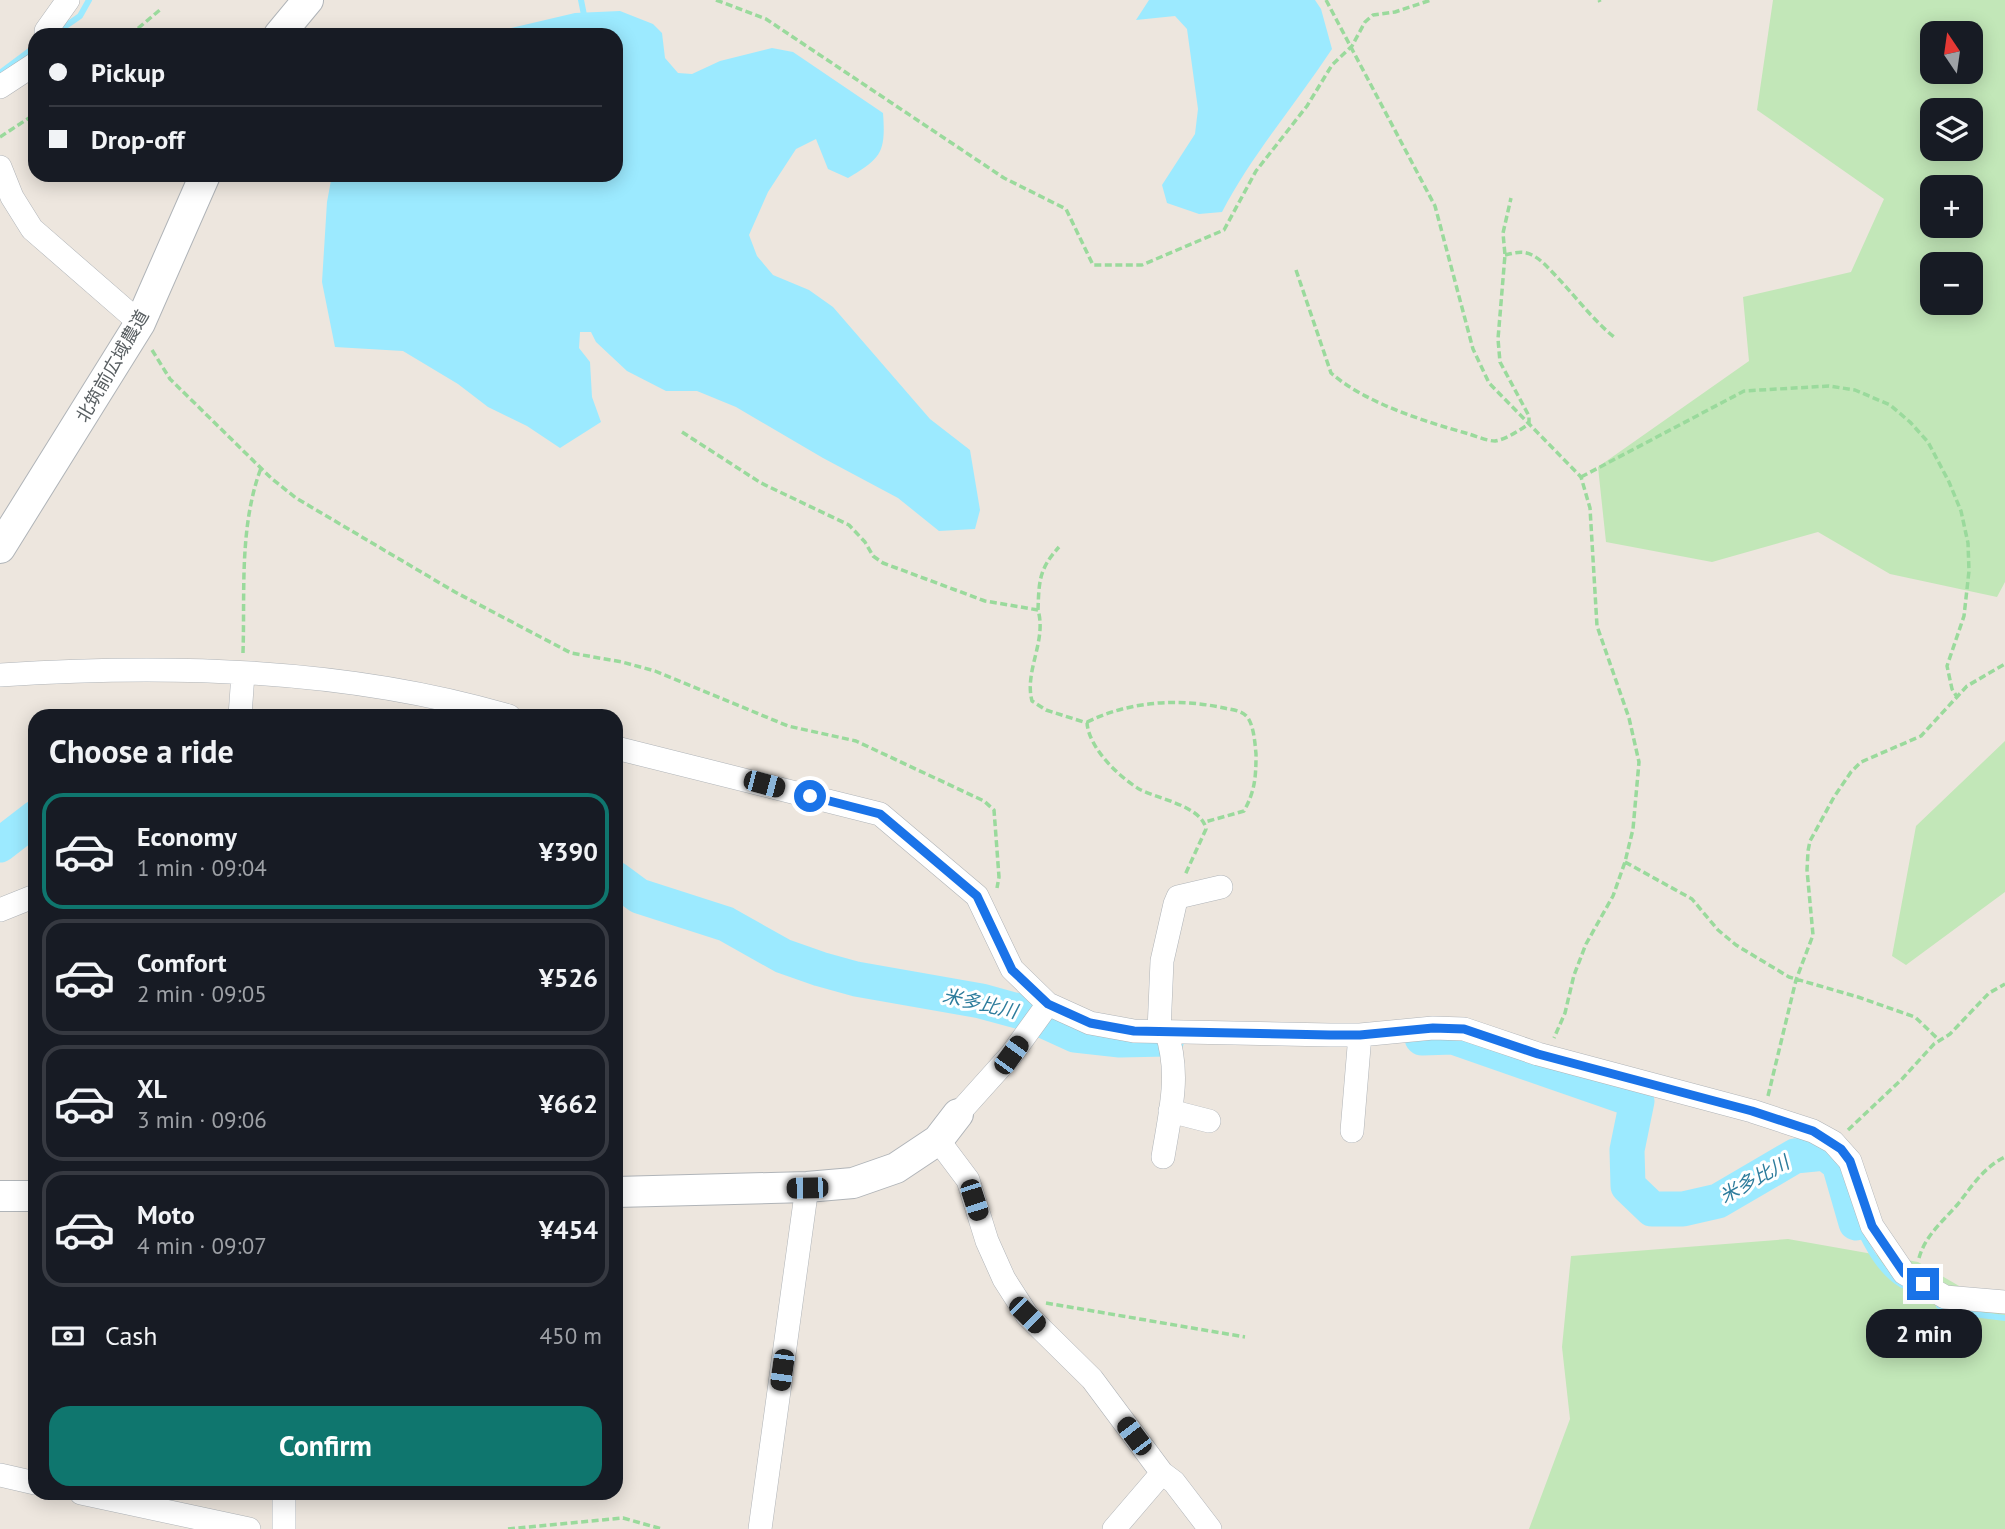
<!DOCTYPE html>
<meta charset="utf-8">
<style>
:root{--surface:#171b24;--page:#20242c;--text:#f1f3f6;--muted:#9ea1a6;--line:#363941;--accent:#0f766e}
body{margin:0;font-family:"PT Sans","Noto Sans JP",sans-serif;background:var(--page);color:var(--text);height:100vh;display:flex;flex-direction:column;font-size:26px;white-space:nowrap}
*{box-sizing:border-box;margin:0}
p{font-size:23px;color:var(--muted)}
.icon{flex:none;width:38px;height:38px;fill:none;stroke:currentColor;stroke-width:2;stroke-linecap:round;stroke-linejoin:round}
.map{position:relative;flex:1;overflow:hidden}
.drawer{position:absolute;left:28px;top:709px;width:595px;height:791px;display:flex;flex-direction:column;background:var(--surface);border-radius:21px;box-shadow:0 4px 18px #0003}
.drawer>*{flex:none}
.hud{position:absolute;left:28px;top:28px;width:595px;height:154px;border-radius:21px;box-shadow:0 4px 18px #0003;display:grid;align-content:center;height:154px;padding:0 21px;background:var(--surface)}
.needle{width:46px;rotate:347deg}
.controls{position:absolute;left:1920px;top:21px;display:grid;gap:14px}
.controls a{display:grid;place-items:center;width:63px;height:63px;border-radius:14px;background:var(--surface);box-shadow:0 4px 18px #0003;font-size:35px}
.end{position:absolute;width:32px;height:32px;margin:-16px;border:9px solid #1a73e8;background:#fff;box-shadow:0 0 0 4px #fff}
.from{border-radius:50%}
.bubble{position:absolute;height:49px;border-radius:21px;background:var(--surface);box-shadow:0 4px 18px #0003;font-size:23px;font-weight:800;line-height:49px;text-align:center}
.car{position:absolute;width:21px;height:42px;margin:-21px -10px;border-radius:9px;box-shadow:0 0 5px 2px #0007;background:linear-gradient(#222 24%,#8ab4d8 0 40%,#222 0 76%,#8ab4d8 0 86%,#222 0)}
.hud b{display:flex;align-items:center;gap:24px;height:66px;font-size:26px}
.hud b+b{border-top:2px solid var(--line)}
.hud i{width:18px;height:18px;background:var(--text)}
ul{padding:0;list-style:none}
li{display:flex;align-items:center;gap:21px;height:116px;margin:0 14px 10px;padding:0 7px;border:4px solid var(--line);border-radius:21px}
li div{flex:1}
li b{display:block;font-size:26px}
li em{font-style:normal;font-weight:800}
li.active{border-color:var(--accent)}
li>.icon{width:63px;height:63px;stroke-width:1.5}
h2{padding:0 21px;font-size:32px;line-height:84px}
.pay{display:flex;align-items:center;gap:18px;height:77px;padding:0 21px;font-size:26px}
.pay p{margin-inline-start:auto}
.primary-button{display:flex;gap:14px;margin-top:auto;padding:14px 21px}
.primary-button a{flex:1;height:80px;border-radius:21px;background:var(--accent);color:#fff;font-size:28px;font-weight:800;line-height:80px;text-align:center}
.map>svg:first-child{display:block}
</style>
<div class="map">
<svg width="2005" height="1529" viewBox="0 0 2005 1529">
<rect width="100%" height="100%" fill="#ede6de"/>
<path fill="#c2e7b8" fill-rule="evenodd" d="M 1773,0 L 2005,0 L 2005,582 L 1997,597 L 1890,574 L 1818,532 L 1712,562 L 1606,542 L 1598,467 L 1749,361 L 1743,297 L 1851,272 L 1884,199 L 1757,110 ZM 1932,33 L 1970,33 L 1970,72 L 1932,72 ZM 1932,110 L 1970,110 L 1970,149 L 1932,149 ZM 1932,187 L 1970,187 L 1970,226 L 1932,226 ZM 1932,264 L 1970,264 L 1970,303 L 1932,303 Z
M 2005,741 L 2005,892 L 1906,965 L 1892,956 L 1916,826 Z
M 1788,1239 L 1918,1262 L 1990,1304 L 2005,1303 L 2005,1529 L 1529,1529 L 1570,1419 L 1562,1347 L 1571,1256 Z"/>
<path fill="#9ceaff" d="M 1149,0 L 1315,0 L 1321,9 L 1332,49 C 1296,104 1252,154 1222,212 L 1199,214 L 1167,203 L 1162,185 L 1195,134 L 1198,109 L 1187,29 L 1175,16 L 1136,20 Z
M 620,11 L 653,24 L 662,33 L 665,58 L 678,73 L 692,74 L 720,61 L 772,48 L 793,52 L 883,113 C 886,153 881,158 848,178 L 828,169 L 816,139 L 796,149 L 768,192 L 749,235 L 757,256 L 773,275 L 809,290 L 833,307 L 930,419 L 970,450 L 980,510 L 975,529 L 939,531 L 898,498 L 823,458 L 736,407 L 697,391 L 666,391 L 627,371 L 596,342 L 591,332 L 580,332 L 579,348 L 590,362 L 592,397 L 601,422 L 560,448 L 527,426 L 488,407 L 458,384 L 403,351 L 335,347 L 322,282 L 327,202 L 332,175 L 616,175 L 616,35 L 482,35 L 575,13 Z"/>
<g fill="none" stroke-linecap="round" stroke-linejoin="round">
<path stroke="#9ceaff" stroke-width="6" d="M 581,0 L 588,35
M 57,32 L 80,16 L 89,0
M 0,73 L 35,47
M 1856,1223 C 1867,1246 1880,1272 1902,1285
M 1939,1306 L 1949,1311 L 2005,1318"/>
<path stroke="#9ceaff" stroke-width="35" d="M 0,845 L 35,818
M 616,879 L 639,896 L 726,924 L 783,956 L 820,969 L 856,979 L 981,1001 L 1029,1014 L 1075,1035 L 1120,1040 L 1167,1039
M 1422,1038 L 1453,1037 L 1637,1101 L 1627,1150 L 1628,1186 L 1652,1209 L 1683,1209 L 1718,1201 L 1795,1156 L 1825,1153 L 1839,1164 L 1856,1223"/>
<defs>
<path id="minor" d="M 50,35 L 46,31 L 68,0
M 0,87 L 35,64
M 0,167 L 12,197 L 32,229 L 140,323
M 0,675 C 168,664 346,668 509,716
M 240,716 L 243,674
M 616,748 L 880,814 L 977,896 L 1012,969 L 1048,1004 L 1090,1023 L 1134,1031 L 1330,1035 L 1360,1035 L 1433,1028 L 1464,1029 L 1538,1054 L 1752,1111 L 1813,1131 L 1833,1142 L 1850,1161 L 1872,1226 L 1904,1273 L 1945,1297 L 2005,1302
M 0,910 L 35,896
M 1159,1031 L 1162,961 L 1175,904 L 1178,897 L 1221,887
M 1170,1111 L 1209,1121
M 958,1114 L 1011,1055 L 1048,1004
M 1352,1131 L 1360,1035
M 938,1140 L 968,1180 L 987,1241 L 1004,1279 L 1027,1315 L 1092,1379 L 1162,1473 L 1174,1482 L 1210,1529
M 1163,1157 C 1170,1113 1181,1074 1166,1031
M 0,1475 L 35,1483
M 81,1493 L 249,1529
M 284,1493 L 284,1529
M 760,1529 L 807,1187
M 1114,1529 L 1162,1473"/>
<path id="tertiary" d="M 279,35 L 308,0
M 0,548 L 140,323 L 205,175
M 616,1192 L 807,1187 L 853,1183 L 896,1168 L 938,1140 L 958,1114
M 0,1196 L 35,1196"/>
</defs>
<use href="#minor" stroke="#b0b4b8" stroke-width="24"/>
<use href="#tertiary" stroke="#b0b4b8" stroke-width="32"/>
<path stroke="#9ada9c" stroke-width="3.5" stroke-dasharray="7 3.5" stroke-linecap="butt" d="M 716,0 L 766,19 L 1004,178 L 1066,209 L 1093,265 L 1142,265 L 1224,230 L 1256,171 L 1307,106 L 1332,65 L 1352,46 L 1365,22 L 1373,15 L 1395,12 L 1431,0
M 1326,0 L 1435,206 L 1473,349 L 1489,383 L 1581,477 L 1590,508 L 1597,626 L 1629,718 L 1639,762 L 1633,829 L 1625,862 L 1613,896 L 1586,944 L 1574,975 L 1565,1013 L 1554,1038
M 1599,0 L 1600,2
M 130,35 L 161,9
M 0,137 L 35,114
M 1505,255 C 1514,253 1523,250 1532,255 C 1542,260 1549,269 1557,277 C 1576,297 1593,320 1614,337
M 1296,270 L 1331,373 C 1365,403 1426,422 1469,434 C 1476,436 1487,441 1495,441 C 1507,439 1518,431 1529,424 L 1529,416 L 1500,362 L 1498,339 L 1505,255 L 1503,233 L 1511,198
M 152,350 L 170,379 L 271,478 L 296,498 L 455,592 L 571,653 L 622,662 L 655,671 L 788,726 L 856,741 L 984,801 L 994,810 L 999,877 L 997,888
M 682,432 L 761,483 L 849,525 L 865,542 L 873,556 L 883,563 L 985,601 L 1038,610 C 1047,641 1024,671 1032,701 L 1046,710 L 1087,723 C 1089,748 1118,776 1139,789 C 1158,799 1202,806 1206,829 L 1185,875
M 1581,477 L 1744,391 L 1829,386 L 1855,390 L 1890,405 L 1910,422 L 1928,442 L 1949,482 L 1961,511 L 1968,543 L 1969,571 L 1964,616 L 1947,666 L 1952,689 L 1957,697
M 1038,610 C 1039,581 1039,569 1059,547
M 243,653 C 245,592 239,527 261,468
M 1087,722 C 1131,701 1177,698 1224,708 C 1232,710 1242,710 1248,718 C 1254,727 1255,744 1256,754 C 1256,777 1255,791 1244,811 L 1205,822
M 1625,862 L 1692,899 L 1718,930 L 1736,945 L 1789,977 L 1858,997 L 1915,1017 L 1940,1041
M 1768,1096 L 1796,980 L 1813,935 L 1807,870 L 1808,851 L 1810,841 L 1834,797 L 1851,772 L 1861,762 L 1921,736 L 1967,686 L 2005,664
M 1848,1130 L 1902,1079 L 1934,1044 L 1950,1034 L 1989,993 L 2005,984
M 1919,1258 C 1925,1236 1943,1221 1958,1204 C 1972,1186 1984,1167 2005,1157
M 1046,1303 L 1245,1337
M 508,1529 L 623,1518 L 662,1529"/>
<use href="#minor" stroke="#fff" stroke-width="23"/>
<use href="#tertiary" stroke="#fff" stroke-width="30"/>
</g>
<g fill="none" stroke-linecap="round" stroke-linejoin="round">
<path stroke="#1a73e8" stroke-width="9" d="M 810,796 L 880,814 L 977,896 L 1012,970 L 1048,1004 L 1090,1023 L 1134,1031 L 1330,1035 L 1360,1035 L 1433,1028 L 1464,1029 L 1538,1054 L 1752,1111 L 1813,1131 L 1841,1149 L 1850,1161 L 1872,1226 L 1904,1273 L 1923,1284"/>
</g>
<g text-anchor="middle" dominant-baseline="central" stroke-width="6" stroke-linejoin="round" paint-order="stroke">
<g font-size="18" fill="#585e61" stroke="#fff">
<text transform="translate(112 366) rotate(-60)">北筑前広域農道</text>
</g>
<g font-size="19" font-style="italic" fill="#2d7c9c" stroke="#fff">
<text transform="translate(980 1003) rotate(13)">米多比川</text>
<text transform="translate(1754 1179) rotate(-29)">米多比川</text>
</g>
</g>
</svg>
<div class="controls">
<a><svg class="needle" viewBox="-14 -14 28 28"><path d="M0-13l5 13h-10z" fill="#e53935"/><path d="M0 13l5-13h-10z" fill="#9ea1a6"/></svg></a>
<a><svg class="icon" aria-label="layers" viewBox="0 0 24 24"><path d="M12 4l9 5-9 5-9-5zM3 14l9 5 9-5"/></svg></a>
<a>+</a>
<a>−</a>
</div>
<i class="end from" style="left:810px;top:796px"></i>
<i class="end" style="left:1923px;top:1284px"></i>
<div class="bubble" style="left:1866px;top:1309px;width:116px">2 min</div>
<i class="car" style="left:764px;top:784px;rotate:105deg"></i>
<i class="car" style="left:1011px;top:1055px;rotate:36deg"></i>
<i class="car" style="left:807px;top:1188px;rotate:269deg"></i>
<i class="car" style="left:974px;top:1200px;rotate:162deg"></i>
<i class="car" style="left:1027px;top:1315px;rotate:135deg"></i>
<i class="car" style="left:782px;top:1370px;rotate:188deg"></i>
<i class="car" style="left:1134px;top:1436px;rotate:323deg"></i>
<div class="hud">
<b><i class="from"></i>Pickup</b>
<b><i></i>Drop-off</b>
</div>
<section class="drawer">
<h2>Choose a ride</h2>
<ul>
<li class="active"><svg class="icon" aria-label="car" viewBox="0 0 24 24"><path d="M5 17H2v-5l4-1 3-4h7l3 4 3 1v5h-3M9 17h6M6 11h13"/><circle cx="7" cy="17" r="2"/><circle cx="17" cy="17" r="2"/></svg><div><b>Economy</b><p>1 min · 09:04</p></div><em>¥390</em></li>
<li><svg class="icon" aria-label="car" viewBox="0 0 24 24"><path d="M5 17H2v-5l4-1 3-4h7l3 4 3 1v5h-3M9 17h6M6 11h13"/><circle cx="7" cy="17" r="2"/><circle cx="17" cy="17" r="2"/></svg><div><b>Comfort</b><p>2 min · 09:05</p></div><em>¥526</em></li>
<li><svg class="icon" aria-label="car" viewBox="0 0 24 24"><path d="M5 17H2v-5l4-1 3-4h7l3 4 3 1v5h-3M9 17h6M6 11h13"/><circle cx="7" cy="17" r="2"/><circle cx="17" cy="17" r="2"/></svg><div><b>XL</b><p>3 min · 09:06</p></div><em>¥662</em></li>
<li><svg class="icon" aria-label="car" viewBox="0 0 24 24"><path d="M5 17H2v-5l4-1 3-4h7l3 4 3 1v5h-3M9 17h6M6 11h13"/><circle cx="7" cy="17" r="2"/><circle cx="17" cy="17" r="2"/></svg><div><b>Moto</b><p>4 min · 09:07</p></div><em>¥454</em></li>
</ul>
<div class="pay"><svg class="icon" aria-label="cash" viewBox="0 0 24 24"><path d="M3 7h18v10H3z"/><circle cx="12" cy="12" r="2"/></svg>Cash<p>450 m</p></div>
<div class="primary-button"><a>Confirm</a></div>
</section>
</div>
